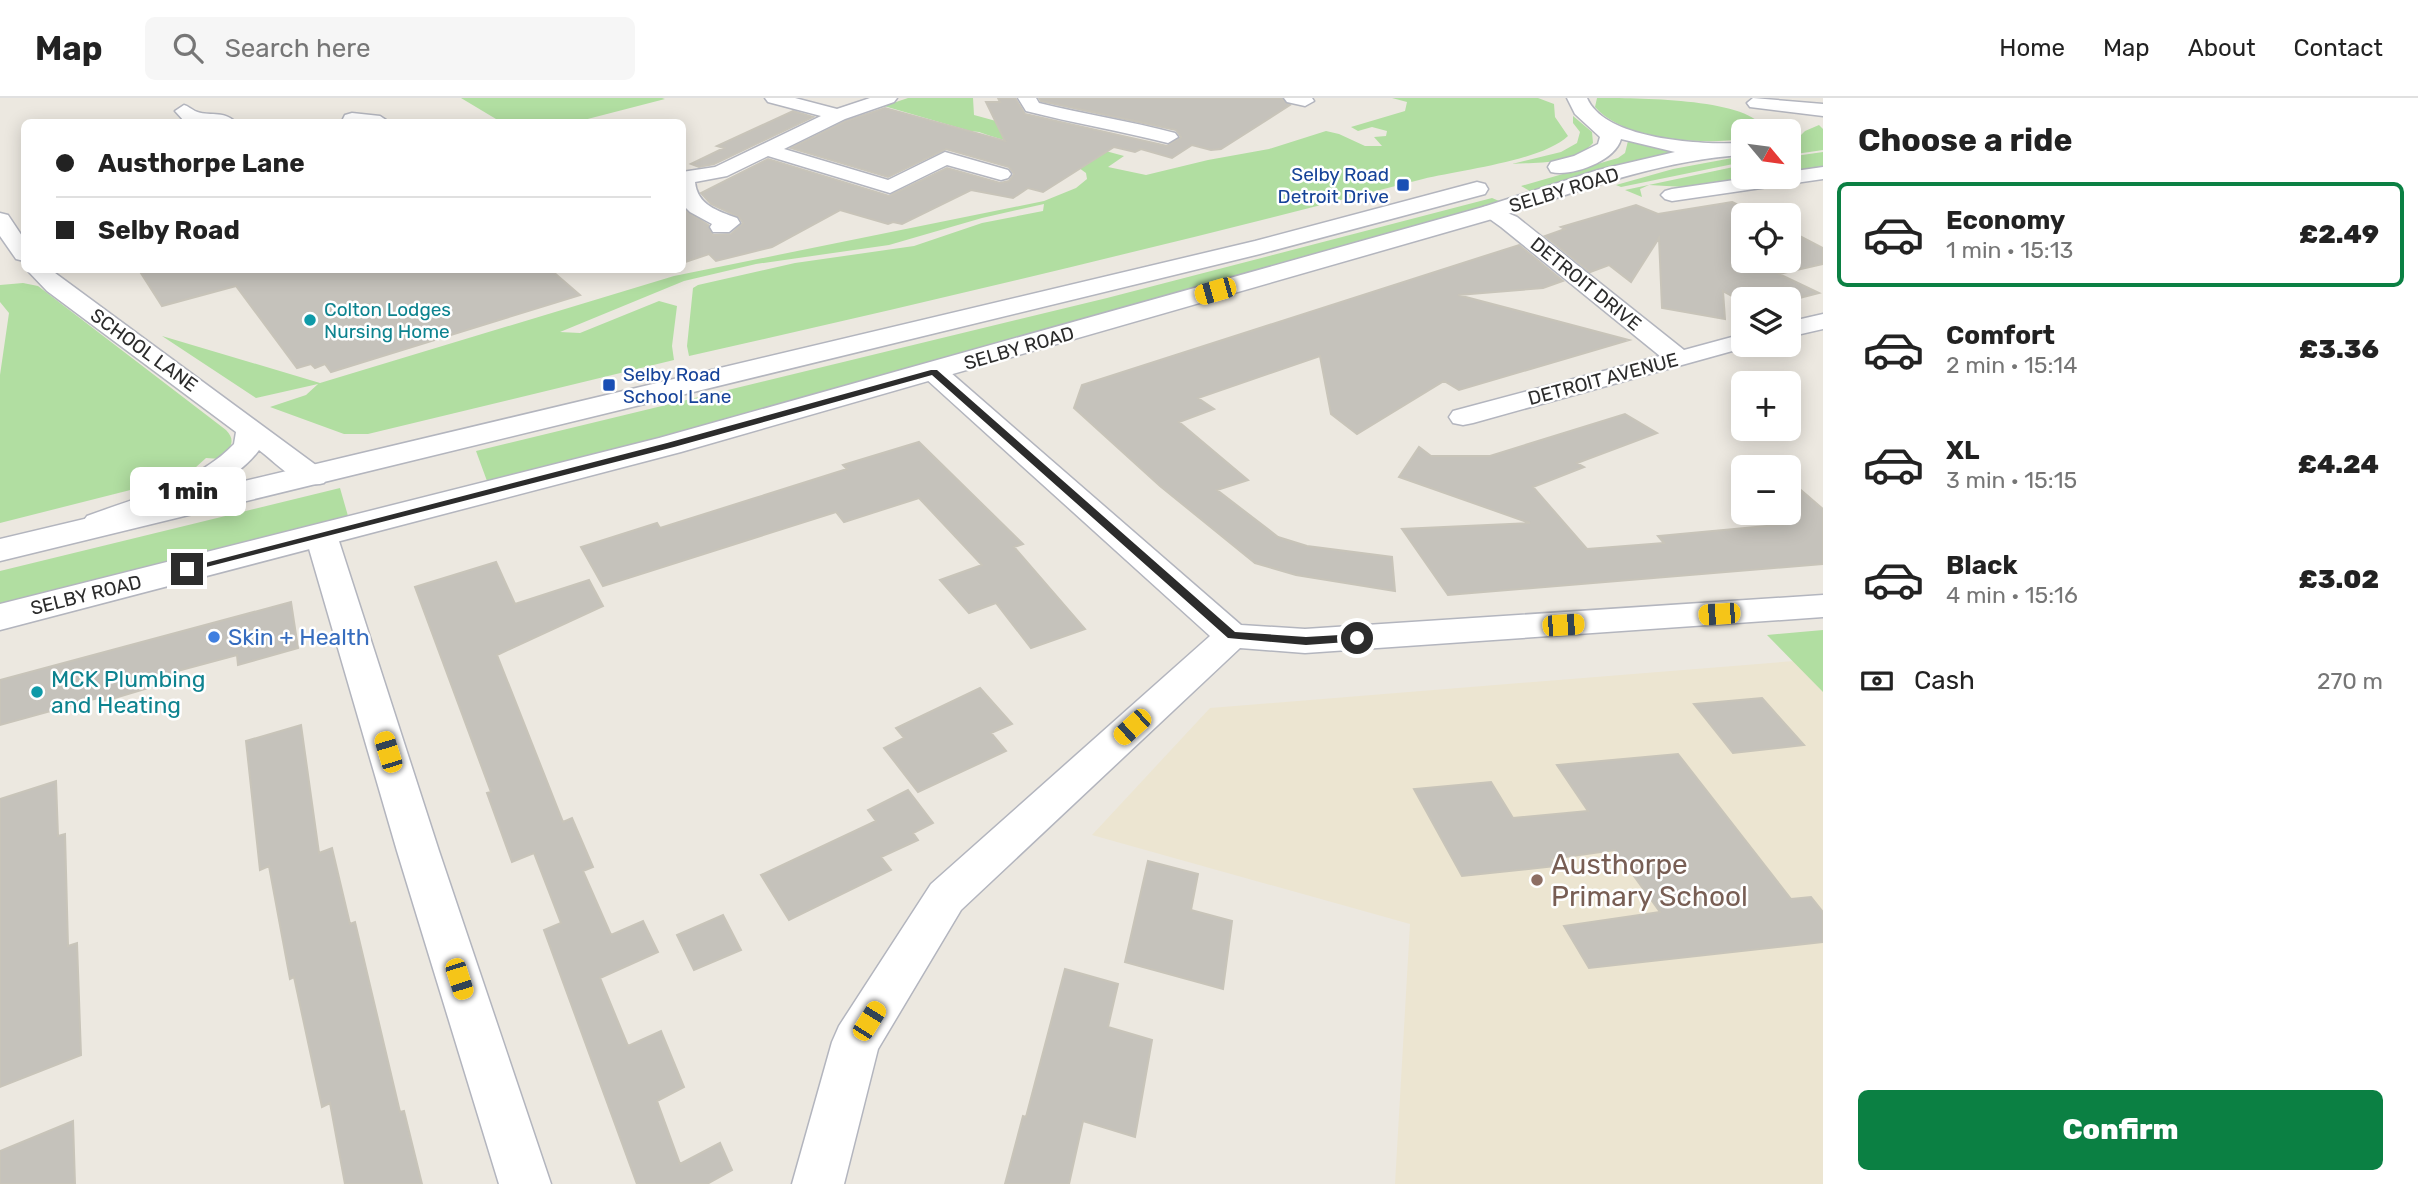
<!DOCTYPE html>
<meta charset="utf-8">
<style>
:root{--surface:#fff;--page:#f6f6f6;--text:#222;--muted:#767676;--line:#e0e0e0;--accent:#0b8043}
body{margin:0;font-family:Rubik,sans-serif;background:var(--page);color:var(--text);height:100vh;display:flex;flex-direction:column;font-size:26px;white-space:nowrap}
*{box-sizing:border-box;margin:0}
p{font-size:23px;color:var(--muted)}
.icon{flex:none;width:38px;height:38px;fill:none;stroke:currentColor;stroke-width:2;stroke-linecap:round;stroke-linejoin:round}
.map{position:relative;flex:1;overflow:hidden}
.details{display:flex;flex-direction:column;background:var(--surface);width:595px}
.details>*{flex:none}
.hud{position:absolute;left:21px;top:21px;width:665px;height:154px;border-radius:10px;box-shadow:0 4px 18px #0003;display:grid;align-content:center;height:154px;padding:0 35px;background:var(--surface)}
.needle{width:46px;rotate:119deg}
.buttons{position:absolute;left:1731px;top:21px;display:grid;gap:14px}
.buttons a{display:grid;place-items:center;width:70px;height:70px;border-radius:10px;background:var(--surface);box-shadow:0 4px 18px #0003;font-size:35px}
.end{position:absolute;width:32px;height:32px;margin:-16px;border:9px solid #2c2c2c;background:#fff;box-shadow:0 0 0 4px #fff}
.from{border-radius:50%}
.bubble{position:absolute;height:49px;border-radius:10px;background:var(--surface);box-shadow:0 4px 18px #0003;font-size:23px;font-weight:800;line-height:49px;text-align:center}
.car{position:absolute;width:21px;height:42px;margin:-21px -10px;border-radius:9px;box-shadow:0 0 5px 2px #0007;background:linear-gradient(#f5c518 24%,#345 0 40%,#f5c518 0 76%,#345 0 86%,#f5c518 0)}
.hud b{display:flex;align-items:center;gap:24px;height:66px;font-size:26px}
.hud b+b{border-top:2px solid var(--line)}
.hud i{width:18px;height:18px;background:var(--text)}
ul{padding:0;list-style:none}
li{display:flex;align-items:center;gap:21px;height:105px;margin:0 14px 10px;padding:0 21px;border:4px solid transparent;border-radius:10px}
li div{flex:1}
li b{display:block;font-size:26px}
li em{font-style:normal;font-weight:800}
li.on{border-color:var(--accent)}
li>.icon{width:63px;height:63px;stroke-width:1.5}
h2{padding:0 35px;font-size:32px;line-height:84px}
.pay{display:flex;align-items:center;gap:18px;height:77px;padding:0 35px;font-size:26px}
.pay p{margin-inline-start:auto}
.button{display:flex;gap:14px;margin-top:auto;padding:14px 35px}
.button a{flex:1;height:80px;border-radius:10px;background:var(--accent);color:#fff;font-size:28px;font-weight:800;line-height:80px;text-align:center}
header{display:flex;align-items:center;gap:42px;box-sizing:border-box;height:98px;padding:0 35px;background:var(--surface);border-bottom:2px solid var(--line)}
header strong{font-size:33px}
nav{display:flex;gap:38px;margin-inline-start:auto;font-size:24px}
.search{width:490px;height:63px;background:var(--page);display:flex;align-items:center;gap:18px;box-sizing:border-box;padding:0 24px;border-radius:10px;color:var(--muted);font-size:26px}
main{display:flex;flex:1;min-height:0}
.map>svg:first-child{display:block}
</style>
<header>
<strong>Map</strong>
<div class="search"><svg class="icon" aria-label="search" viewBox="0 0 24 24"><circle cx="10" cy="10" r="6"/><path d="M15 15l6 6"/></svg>Search here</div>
<nav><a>Home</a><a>Map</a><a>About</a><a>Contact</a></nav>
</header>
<main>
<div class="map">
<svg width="1823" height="1086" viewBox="0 0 1823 1086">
<rect width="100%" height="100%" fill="#ece8e0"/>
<path fill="#ece5d1" d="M 1794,563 L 1823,594 L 1823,1086 L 1395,1086 L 1410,826 L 1092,737 L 1210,610 Z"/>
<path fill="#b1dea1" d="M 461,0 L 662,0 L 665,1 L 576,24 L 501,24 Z
M 908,0 L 973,0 L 974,17 L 1124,58 L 1108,69 L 1146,77 L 1208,62 L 1269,51 L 1326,33 L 1339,36 L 1365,48 L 1382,48 L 1374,39 L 1386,38 L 1387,33 L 1372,29 L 1358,33 L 1351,29 L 1405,13 L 1407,4 L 1392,0 L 1538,0 L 1554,6 L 1555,19 L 1568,38 C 1542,63 1460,72 1423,81 C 1179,144 934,203 689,258 L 687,248 L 693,190 L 698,187 L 795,165 L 914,148 L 982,125 L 1043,113 L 1044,106 L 982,120 L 889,147 L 756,166 L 684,183 L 560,234 L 580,235 L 659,203 L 677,208 L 672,248 L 674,262 L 368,336 L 344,336 L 270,309 L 306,297 L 318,286 L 256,300 L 162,238 L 320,285 L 674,178 L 1044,103 L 1076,90 L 1087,81 L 1086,75 C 1057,52 1014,47 979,34 L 970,33 L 884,8 Z
M 1597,0 C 1635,0 1745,0 1763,29 L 1759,33 L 1743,33 L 1743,41 C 1702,47 1623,42 1595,9 Z
M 1573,18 L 1592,34 L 1593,45 C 1574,67 1538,64 1512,66 L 1561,54 L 1577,45 L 1580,34 L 1573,25 Z
M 1819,27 L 1823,31 L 1823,52 L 1789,57 L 1789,49 L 1805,33 Z
M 1628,43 L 1676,54 L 1517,100 L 1514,99 L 1530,93 L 1521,88 L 1618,60 L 1625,55 Z
M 1823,54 L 1823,70 L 1789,75 L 1788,59 Z
M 1743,58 L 1743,64 L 1621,89 L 1616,87 L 1673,71 Z
M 1743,67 L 1743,79 L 1759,79 L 1684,89 L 1649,87 L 1640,91 L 1642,99 L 1625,92 Z
M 1492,100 L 1504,105 L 683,334 L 487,383 L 476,353 L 1107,200 Z
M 23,185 L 38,188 L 226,332 C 237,343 230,351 220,361 L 206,360 L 195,370 L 162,384 L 0,425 L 0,277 L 9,215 L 0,204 L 0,187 Z
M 340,390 L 348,418 L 0,506 L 0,473 Z
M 1823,532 L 1823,594 L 1767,537 Z"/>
<path fill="#c5c2bb" stroke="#c8c4b9" stroke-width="2" d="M 998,0 L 1015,0 L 1025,16 L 1167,48 L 1181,39 L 1176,32 L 1041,3 L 1039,0 L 1281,0 L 1290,7 L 1221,51 L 1211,52 L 1192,47 L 1172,60 L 1141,51 L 1135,54 L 1114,49 L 1043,94 L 1028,90 L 1013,100 L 971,92 L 902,126 L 893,124 L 888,126 L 840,112 L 772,149 L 716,163 L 709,156 L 682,165 L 682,110 L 708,127 L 713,137 L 731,136 L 743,125 L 739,119 L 711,106 L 701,95 L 768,61 L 889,98 L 947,70 L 1000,85 L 1009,83 L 1014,76 L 1009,69 L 946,51 L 888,79 L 791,50 L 846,23 L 885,10 L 1005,43 L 986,4 L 1000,4 Z
M 793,13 L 813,19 L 714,66 L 699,69 L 691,66 L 724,50 L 717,48 Z
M 1732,104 L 1759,117 L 1743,117 L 1743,163 L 1788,163 L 1788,132 L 1823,150 L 1823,166 L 1779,176 L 1819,195 L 1788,203 L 1743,201 L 1743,204 L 1723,193 L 1725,221 L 1662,210 L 1659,140 L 1631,184 L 1609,167 L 1590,174 L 1545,138 L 1565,131 L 1561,129 L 1636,107 L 1658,116 Z
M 1519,147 L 1563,183 L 1543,190 L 1458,197 L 1629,242 L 1459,292 L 1444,283 L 1357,336 L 1331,316 L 1320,258 L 1198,300 L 1214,311 L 1179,324 L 1248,382 L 1217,392 L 1278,439 L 1307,448 L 1392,459 L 1395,493 L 1296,477 L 1255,465 L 1160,388 L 1074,310 L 1082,287 Z
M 139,172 L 551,172 L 580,197 L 331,274 L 325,266 L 315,270 L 311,266 L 297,270 L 236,188 L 162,208 Z
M 1625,316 L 1657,335 L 1577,365 L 1584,369 L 1533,389 L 1587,451 L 1664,445 L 1658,438 L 1788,426 L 1788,381 L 1823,411 L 1823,466 L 1448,497 L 1402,431 L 1530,425 L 1399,379 L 1419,349 L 1431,358 L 1490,358 Z
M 919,344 L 1023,446 L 1014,449 L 1085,531 L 1031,550 L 996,505 L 969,515 L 940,482 L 982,467 L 919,400 L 844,424 L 836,414 L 603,488 L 581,449 L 657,425 L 660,430 L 752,401 L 847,371 L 843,367 Z
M 496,464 L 515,506 L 589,482 L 603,508 L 497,557 L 563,724 L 572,720 L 593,769 L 583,773 L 611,837 L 643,823 L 658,854 L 600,880 L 628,948 L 661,933 L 684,989 L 657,1003 L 680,1066 L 720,1045 L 732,1072 L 707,1086 L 637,1086 L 544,832 L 561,825 L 534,755 L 512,764 L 487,695 L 491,694 L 415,489 Z
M 291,504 L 298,550 L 238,567 L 237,557 L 155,579 L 155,588 L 105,603 L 105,598 L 0,627 L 0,582 Z
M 980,590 L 1012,626 L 991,635 L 1006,653 L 918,694 L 884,650 L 904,640 L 896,630 Z
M 1762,600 L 1804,647 L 1733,655 L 1694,606 Z
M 301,627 L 319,755 L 332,750 L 350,826 L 355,824 L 400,1014 L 404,1013 L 422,1086 L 345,1086 L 330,1005 L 322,1009 L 294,879 L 290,881 L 269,768 L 260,772 L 246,643 Z
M 1678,656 L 1791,801 L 1811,799 L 1823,814 L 1823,844 L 1589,870 L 1564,828 L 1660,814 L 1615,752 L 1551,761 L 1556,768 L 1462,778 L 1414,691 L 1491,684 L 1513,720 L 1588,713 L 1557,667 Z
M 56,683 L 58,738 L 65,736 L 68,848 L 77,845 L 81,957 L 0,989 L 0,701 Z
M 908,692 L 933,725 L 913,735 L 918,742 L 881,759 L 891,772 L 789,822 L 761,777 L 876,723 L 868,712 Z
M 1148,763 L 1198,776 L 1191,812 L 1232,823 L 1223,891 L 1125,864 Z
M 723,817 L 741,852 L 694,872 L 677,837 Z
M 1065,871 L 1118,886 L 1108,929 L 1152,942 L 1135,1039 L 1083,1023 L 1069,1086 L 1005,1086 L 1023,1018 L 1026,1019 Z
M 73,1023 L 75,1086 L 0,1086 L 0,1053 Z"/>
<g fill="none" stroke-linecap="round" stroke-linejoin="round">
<defs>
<path id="street" d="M 765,0 L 795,0 L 837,11 L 870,0 L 897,0 L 894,4 L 845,21 L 784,51 L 888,82 L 945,54 L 1008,72 L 1011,76 L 1008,80 L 1001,82 L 947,67 L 890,95 L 768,58 L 727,78 L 695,84 C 697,107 718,113 737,120 L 740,125 L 729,134 L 713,134 L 710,129 L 712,126 L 690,114 L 682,106 L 682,74 L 715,69 L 821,18 L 768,4 Z
M 1018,0 L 1036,0 L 1039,5 C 1084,16 1130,23 1175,35 L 1178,39 L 1168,45 C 1121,33 1073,25 1026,13 Z
M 1284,0 L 1312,0 L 1314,3 L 1305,8 L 1287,4 Z
M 184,7 C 188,8 191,11 195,13 C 208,19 224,12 235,24 L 185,24 L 175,13 Z
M 352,15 L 380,18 L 389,24 L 345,24 L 343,21 L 345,17 Z
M 1823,69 L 1823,81 L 1672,103 L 1665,101 L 1661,97 L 1665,93 L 1672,91 L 1755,79 L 1788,79 L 1788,74 Z
M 1491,108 L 1517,119 L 1684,252 L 1743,236 L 1743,247 L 1754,247 L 1473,325 L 1463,327 L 1453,325 L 1449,319 L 1453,313 L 1660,258 L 1501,129 L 1480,114 L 1483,109 Z
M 0,115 L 8,117 L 24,141 L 24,163 L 16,161 L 0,138 Z
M 27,172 L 51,172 L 324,373 L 328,379 L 324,385 C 299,392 278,366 259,352 C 228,394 156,413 109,432 L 98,435 L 87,432 L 82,425 L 87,418 C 135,400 197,385 234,346 L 236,334 L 47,193 Z
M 1823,216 L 1823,231 L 1788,239 L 1788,224 Z
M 934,266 L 943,268 L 1241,527 L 1305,531 L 1823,497 L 1823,519 L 1305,555 L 1240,550 L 961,812 L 878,951 L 844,1086 L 792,1086 L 832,944 L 839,928 L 931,786 L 1210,538 L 925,280 L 921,274 L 925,268 Z
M 321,427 L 332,430 L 337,437 L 439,753 L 551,1086 L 499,1086 L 397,753 L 305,437 L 310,430 Z"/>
<path id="secondary" d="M 1567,0 L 1587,0 C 1605,42 1702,47 1743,45 L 1743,57 C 1660,62 1578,93 1499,119 L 681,354 L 0,532 L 0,506 L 659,340 L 1483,109 L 1598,72 L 1675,54 L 1621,41 C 1615,63 1572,79 1551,74 L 1548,69 L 1551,64 L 1574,58 L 1598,46 L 1600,39 L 1575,16 Z
M 1753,0 L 1823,6 L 1823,18 L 1750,9 L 1747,5 Z
M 1477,84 L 1485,86 L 1488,91 L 1485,96 L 1260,156 L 0,463 L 0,441 L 1255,143 Z"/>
</defs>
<use href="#street" stroke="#b3b5be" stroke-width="3"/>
<use href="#secondary" stroke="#b3b5be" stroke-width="3"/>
<use href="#street" fill="#fff" fill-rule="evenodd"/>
<use href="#secondary" fill="#fff" fill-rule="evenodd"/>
</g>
<path fill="#2c2c2c" d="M 931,272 L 937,272 L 1235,534 L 1306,539 L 1357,536 L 1363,540 L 1361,543 L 1306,547 L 1228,540 L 932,277 L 674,349 L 187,474 L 182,471 L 667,345 Z"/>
<g fill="#1a4fb4" stroke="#fff" stroke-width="2.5">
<rect x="1396" y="80" width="14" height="14" rx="3.5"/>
<rect x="602" y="280" width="14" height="14" rx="3.5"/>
</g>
<g fill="#0f9aa8" stroke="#fff" stroke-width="2.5">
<circle cx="310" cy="222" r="7"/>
<circle cx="37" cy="594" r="7"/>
</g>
<circle fill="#3f7fe0" stroke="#fff" stroke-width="2.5" cx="214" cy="539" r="7"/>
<circle fill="#8d6e63" stroke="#fff" stroke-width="2.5" cx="1537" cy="782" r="7"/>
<g text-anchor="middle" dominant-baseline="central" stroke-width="5" stroke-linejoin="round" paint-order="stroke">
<g font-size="19" fill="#164399" stroke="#fff" text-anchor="end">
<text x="1389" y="76">Selby Road<tspan x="1389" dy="22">Detroit Drive</tspan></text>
<text x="623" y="276" text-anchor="start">Selby Road<tspan x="623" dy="22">School Lane</tspan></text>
</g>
<g font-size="19" fill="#2c2c2c" stroke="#fff">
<text transform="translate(1564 92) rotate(-17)">SELBY ROAD</text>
<text transform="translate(1586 186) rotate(39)">DETROIT DRIVE</text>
<text transform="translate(1019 250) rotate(-16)">SELBY ROAD</text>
<text transform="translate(144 252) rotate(36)">SCHOOL LANE</text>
<text transform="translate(1603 281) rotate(-15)">DETROIT AVENUE</text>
<text transform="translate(86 497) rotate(-14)">SELBY ROAD</text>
</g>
<g font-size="19" fill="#0d838f" stroke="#fff" text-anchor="start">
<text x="324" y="211">Colton Lodges<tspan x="324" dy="22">Nursing Home</tspan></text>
</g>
<g font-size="23" fill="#366cbe" stroke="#fff" text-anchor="start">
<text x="228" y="539">Skin + Health</text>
</g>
<g font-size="23" fill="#0d838f" stroke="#fff" text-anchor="start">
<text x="51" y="581">MCK Plumbing<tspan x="51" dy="26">and Heating</tspan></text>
</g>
<g font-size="28" fill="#785e54" stroke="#fff" text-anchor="start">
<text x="1551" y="766">Austhorpe<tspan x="1551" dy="32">Primary School</tspan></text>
</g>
</g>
</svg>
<div class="buttons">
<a><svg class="needle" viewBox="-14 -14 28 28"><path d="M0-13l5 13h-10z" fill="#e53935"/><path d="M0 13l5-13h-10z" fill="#767676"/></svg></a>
<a><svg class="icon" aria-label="locate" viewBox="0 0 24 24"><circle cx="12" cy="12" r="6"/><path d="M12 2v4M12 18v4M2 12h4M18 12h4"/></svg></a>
<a><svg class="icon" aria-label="layers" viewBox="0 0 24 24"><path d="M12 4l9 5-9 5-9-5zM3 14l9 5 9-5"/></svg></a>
<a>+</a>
<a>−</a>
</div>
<i class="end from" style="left:1357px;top:540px"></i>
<i class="end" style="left:187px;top:471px"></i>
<div class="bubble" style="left:130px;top:369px;width:116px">1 min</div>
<i class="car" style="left:1215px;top:193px;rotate:254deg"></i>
<i class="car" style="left:1719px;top:516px;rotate:266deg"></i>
<i class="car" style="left:1563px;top:527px;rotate:86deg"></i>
<i class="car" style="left:1132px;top:629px;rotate:228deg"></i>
<i class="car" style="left:388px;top:654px;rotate:343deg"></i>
<i class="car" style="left:459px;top:881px;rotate:162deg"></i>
<i class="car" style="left:869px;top:923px;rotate:32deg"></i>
<div class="hud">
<b><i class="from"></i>Austhorpe Lane</b>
<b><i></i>Selby Road</b>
</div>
</div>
<section class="details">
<h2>Choose a ride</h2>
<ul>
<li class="on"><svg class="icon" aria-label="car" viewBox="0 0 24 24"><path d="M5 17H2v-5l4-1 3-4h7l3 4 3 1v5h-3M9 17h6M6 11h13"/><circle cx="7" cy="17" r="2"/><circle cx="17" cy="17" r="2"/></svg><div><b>Economy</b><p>1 min · 15:13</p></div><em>£2.49</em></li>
<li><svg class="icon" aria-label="car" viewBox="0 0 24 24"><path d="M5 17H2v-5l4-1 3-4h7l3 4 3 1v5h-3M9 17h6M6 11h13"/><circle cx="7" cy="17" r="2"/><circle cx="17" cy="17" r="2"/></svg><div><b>Comfort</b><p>2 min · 15:14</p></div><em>£3.36</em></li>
<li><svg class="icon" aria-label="car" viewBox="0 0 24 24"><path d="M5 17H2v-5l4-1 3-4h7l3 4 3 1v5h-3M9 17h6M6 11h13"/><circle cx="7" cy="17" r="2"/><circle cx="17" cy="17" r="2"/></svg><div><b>XL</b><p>3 min · 15:15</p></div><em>£4.24</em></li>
<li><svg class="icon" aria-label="car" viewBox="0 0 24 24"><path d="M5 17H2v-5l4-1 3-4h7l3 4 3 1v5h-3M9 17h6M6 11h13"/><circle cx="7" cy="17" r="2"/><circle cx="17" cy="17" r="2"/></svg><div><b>Black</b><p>4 min · 15:16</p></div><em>£3.02</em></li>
</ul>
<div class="pay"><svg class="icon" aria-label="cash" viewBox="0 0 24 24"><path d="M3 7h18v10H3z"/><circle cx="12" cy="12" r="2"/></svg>Cash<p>270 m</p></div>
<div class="button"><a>Confirm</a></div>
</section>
</main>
